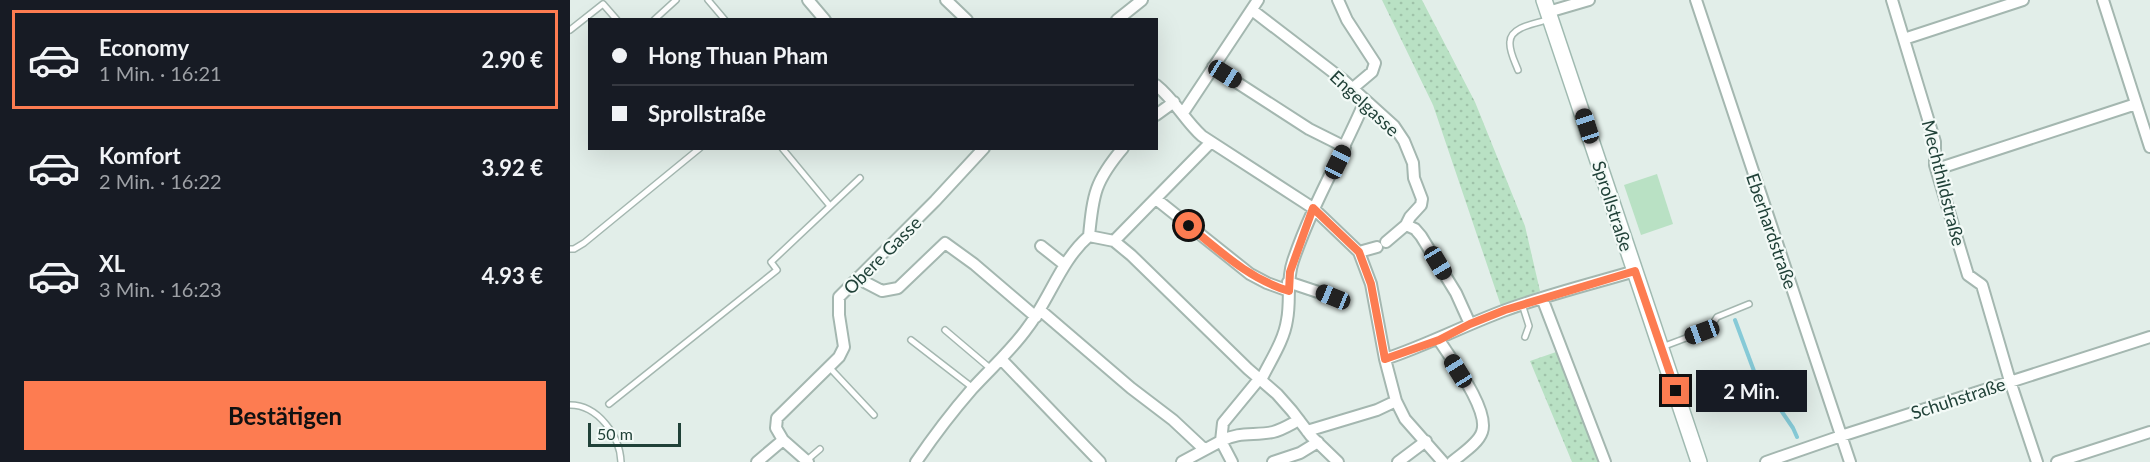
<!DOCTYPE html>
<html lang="de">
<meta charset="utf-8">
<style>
:root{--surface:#171b24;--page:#20242c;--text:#f1f3f6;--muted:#9ea1a6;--line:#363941;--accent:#fd7c51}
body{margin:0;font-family:Lato,sans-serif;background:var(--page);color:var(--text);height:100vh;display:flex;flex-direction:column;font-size:22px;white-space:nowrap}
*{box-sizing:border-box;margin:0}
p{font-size:20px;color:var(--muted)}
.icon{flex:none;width:33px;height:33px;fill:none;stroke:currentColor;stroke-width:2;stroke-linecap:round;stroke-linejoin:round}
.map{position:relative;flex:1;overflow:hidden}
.drawer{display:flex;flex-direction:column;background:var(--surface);width:570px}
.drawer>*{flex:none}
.top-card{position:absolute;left:18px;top:18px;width:570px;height:132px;border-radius:0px;box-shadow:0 6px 24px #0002;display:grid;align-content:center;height:132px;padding:0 24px;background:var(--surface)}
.scale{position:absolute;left:18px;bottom:15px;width:93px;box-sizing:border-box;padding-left:6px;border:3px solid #204138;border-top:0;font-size:16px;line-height:21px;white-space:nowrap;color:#204138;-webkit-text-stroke:4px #f3faf7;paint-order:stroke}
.end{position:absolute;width:27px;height:27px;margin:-14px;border:8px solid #fd7c51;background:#111;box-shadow:0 0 0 3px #111}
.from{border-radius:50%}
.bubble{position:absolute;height:42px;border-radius:0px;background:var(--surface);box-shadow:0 6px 24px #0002;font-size:20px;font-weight:700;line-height:42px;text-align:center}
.car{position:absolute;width:18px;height:36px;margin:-18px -9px;border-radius:8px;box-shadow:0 0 4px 2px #0007;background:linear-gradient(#222 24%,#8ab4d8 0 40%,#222 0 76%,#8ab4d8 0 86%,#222 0)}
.top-card b{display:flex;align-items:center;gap:21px;height:57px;font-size:22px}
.top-card b+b{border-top:2px solid var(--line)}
.top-card i{width:15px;height:15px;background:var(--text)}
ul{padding:10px 0 0;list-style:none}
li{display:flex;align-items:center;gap:18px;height:99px;margin:0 12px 9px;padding:0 12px;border:3px solid transparent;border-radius:0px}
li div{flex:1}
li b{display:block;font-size:22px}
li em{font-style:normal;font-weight:700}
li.selected{border-color:var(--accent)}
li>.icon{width:54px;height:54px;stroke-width:1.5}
.cta{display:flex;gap:12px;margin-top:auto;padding:12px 24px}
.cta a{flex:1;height:69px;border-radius:0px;background:var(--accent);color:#111;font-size:24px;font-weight:700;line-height:69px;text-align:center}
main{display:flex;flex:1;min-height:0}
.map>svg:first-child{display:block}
</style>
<main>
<section class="drawer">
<ul>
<li class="selected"><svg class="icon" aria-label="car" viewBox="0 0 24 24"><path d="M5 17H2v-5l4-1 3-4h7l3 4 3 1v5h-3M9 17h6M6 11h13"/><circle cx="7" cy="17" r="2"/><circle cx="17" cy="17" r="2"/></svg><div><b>Economy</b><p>1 Min. · 16:21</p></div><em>2.90 €</em></li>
<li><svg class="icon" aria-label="car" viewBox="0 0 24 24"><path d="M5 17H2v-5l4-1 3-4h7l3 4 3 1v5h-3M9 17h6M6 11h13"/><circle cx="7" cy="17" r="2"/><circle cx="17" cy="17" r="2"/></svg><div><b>Komfort</b><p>2 Min. · 16:22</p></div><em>3.92 €</em></li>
<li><svg class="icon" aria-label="car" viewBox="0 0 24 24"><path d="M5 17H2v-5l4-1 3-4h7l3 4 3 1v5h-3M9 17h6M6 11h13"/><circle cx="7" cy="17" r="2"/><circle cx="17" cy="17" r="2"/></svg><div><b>XL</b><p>3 Min. · 16:23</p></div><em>4.93 €</em></li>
</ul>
<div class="cta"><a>Bestätigen</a></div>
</section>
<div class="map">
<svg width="1580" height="462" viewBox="0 0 1580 462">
<defs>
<pattern id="park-dots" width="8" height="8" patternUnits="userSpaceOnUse" patternTransform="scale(1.5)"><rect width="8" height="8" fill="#b9e1c4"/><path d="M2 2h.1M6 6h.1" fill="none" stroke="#9fc2a9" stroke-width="1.8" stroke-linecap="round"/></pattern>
</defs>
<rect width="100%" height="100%" fill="#e2eee9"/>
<path fill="#b9e1c4" d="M 1087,174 L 1103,224 L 1071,235 L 1054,185 Z"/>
<path fill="url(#park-dots)" d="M 812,0 L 852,0 L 905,102 L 955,226 L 970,291 L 931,306 L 863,105 Z
M 989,351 L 1031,462 L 1002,462 L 960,361 Z"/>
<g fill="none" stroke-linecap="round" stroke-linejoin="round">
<path stroke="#86cad7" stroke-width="4" d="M 1165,320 L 1184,371 L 1223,428 L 1227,437"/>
<defs>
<path id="lane" d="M 138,0 L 155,20
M 84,20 L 106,0
M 0,30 L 33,4 L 47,20
M 948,70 C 945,62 939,51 940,42 C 940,26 969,23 980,19
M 212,148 L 260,206
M 0,249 L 4,249 L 14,243 L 130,148
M 952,304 L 959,326 L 955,337
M 375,330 L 421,369
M 341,340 L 403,388
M 1092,347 L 1132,332 L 1142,325 L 1147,317 L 1179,304
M 259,367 L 304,415
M 39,404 L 207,270 L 201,262 L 290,178
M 0,405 C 28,405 50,436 51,462
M 236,461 L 250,449"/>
<path id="street" d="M 238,0 L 255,20
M 376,0 L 397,20
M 768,0 L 777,20 L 805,63 L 802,72 L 783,88
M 1126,0 L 1280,462
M 1322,0 L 1365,142 L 1365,165 L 1398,275 L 1412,285 L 1440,381 L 1467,462
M 1533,0 L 1580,147
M 682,10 L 772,79 L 824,126 L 834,141 L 843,163 L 844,178 L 852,199 L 851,205 L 840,217 L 836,225
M 978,12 L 1019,0
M 547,20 L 572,0
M 1334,39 L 1453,0
M 643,67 L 739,129 L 775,147
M 586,85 C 605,100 615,121 632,136 L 743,208 L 789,252 L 801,284 L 815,359 L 826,401 L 835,419 L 873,462
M 613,113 L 688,0
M 586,115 L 604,102
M 1367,169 L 1566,104
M 586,199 L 680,274 L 697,283 L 719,291
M 519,236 L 544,241 L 561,255 L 678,369 L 707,394 L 722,411 L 741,436 L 768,462
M 544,241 L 640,143
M 816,242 L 836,225 L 845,229 L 851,236 L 886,293 L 900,324
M 471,246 L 495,265
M 789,252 L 807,247
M 287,278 L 312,291 L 328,288 L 375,243 L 404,264 L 466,317
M 718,282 L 763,297
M 972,298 L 1035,462
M 470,310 L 561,388 L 603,420 L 634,449
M 869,340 C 881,359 920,410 912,432 C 908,444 891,454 882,462
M 431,359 L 530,462
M 815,359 C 857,345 893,326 933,311 C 976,295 1021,284 1065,271
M 691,380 C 700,361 714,341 717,320 C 721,300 716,281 723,261 C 742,205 772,155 795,101
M 737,431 L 807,410 L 826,401
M 187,462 L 213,440
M 238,462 L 213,440 L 206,428 L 207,418 L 269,357 L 274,347 L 269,315 L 269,297 L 365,201 L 414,148
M 346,462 C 363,437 382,412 402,389 C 421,368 442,350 458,327 C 480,298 491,260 519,236 C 523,194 525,181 553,148
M 612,462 L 651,441 L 653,423 L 690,378
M 662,462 L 651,441 C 670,431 684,436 703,432 C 712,430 721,424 729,420
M 703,462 L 730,453 L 748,442
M 828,462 L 856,441
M 1196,462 L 1271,436 L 1580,337
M 1487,462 L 1580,432"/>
<path id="secondary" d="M 974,0 L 1129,462"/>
</defs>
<use href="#lane" stroke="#a4b7b0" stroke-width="8"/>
<use href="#street" stroke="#a4b7b0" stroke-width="14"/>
<use href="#secondary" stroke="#a0bab1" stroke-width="18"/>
<use href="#lane" stroke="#fff" stroke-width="5"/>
<use href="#street" stroke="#fff" stroke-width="10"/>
<use href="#secondary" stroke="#fff" stroke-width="15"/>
</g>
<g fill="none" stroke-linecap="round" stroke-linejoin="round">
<path stroke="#fd7c51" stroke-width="8" d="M 619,226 C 650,251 679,279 719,291 L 720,272 L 743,208 L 789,252 L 801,284 L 815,359 L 869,340 L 900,324 L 935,310 L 1065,271 L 1106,391"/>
</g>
<g text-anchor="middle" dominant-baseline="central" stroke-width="4.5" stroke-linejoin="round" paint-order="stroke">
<g font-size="18" fill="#204138" stroke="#f3faf7">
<text transform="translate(795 103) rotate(43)">Engelgasse</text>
<text transform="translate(1374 183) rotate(76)">Mechthildstraße</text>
<text transform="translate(1043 206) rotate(72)">Sprollstraße</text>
<text transform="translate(1202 231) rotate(71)">Eberhardstraße</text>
<text transform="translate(312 255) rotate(-45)">Obere Gasse</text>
<text transform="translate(1388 398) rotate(-18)">Schuhstraße</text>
</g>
</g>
</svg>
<div class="scale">50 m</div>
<i class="end from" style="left:619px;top:226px"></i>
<i class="end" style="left:1106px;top:391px"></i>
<div class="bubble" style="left:1126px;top:370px;width:111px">2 Min.</div>
<i class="car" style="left:655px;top:74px;rotate:122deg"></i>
<i class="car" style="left:1017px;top:126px;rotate:342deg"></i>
<i class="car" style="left:768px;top:162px;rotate:26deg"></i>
<i class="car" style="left:868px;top:263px;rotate:149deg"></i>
<i class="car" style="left:763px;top:297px;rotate:292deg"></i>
<i class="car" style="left:1132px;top:332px;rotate:250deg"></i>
<i class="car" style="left:888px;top:371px;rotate:328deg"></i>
<div class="top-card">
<b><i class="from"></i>Hong Thuan Pham</b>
<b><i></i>Sprollstraße</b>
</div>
</div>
</main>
